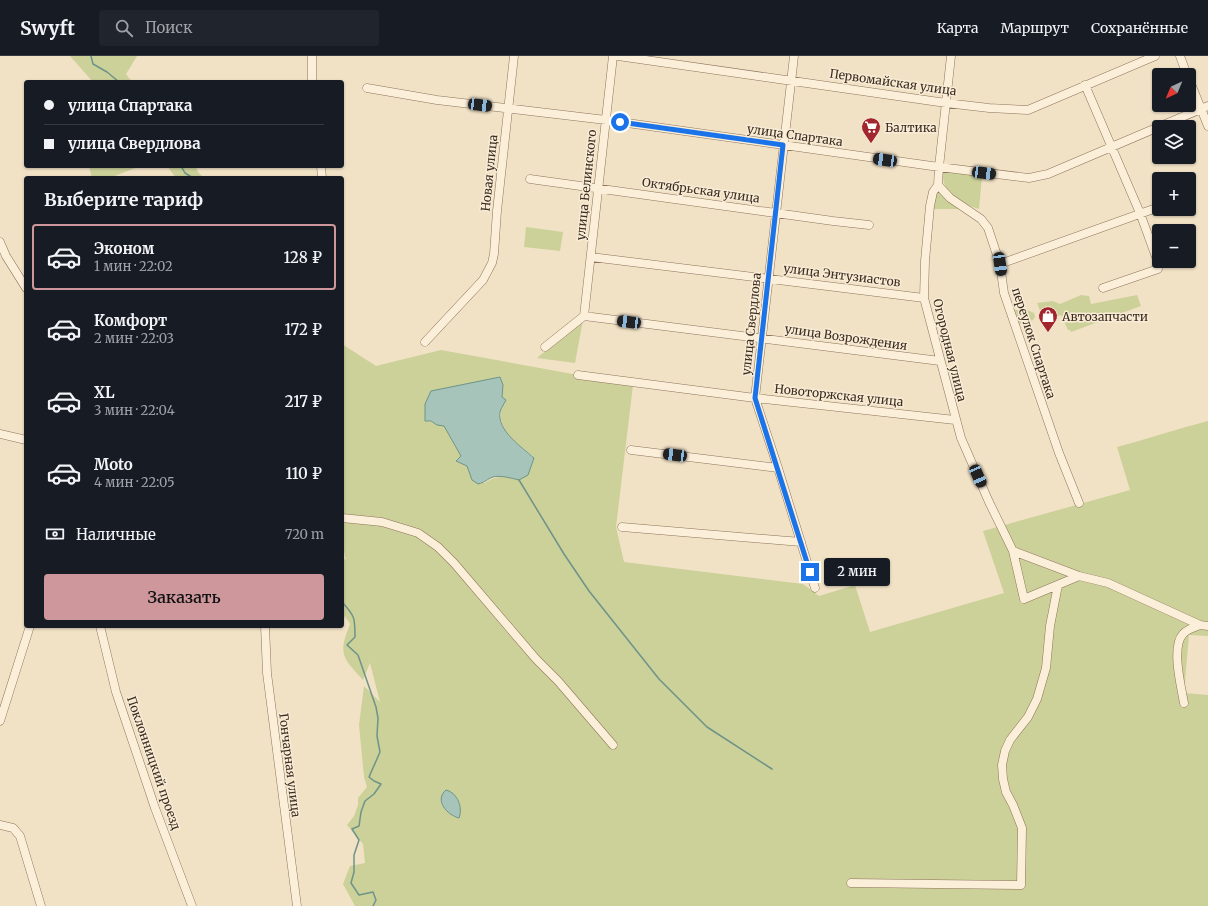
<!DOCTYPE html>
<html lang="ru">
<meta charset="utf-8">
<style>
:root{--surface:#171b24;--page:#20242c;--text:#f1f3f6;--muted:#9ea1a6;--line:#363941;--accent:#cd979c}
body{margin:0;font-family:Merriweather,serif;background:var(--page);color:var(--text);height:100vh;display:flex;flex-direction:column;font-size:15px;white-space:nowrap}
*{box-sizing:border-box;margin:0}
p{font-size:13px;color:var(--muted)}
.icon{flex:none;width:22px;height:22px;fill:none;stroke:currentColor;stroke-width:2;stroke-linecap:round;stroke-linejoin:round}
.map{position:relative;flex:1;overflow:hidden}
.sheet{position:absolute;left:24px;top:120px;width:320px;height:452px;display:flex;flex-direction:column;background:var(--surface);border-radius:4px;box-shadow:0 1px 3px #0004}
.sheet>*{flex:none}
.hud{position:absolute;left:24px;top:24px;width:320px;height:88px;border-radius:4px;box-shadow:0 1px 3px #0004;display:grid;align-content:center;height:88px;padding:0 20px;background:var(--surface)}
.needle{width:26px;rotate:224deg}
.buttons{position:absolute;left:1152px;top:12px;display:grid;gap:8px}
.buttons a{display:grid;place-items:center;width:44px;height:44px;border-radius:4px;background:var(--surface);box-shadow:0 1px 3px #0004;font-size:20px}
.end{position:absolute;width:18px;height:18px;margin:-9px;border:5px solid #1a73e8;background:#fff;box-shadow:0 0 0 2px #fff}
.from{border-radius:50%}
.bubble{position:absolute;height:28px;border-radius:4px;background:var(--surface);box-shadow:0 1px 3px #0004;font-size:13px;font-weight:600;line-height:28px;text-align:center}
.car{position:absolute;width:12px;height:24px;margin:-12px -6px;border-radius:5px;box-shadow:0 0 3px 1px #0007;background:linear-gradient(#222 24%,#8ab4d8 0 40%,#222 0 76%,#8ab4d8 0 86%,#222 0)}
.hud b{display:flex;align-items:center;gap:14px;height:38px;font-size:15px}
.hud b+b{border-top:1px solid var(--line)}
.hud i{width:10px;height:10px;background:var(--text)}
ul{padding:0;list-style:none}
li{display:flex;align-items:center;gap:12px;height:66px;margin:0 8px 6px;padding:0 12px;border:2px solid transparent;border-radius:4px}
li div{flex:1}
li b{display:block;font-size:15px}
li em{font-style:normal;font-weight:600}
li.selected{border-color:var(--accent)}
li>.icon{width:36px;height:36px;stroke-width:1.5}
h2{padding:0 20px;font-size:18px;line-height:48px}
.pay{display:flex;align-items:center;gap:10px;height:44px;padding:0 20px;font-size:15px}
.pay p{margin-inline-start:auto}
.button{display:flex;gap:8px;margin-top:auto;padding:8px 20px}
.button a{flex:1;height:46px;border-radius:4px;background:var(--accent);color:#111;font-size:16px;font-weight:600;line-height:46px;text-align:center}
header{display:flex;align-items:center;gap:24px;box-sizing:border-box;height:56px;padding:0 20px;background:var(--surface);border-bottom:1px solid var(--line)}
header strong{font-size:19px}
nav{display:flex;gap:22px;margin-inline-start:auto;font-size:14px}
.search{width:280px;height:36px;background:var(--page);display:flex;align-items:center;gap:10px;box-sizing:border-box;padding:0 14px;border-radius:4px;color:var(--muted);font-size:15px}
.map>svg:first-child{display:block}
</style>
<header>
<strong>Swyft</strong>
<div class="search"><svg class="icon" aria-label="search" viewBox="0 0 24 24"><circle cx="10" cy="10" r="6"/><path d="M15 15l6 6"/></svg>Поиск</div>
<nav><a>Карта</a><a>Маршрут</a><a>Сохранённые</a></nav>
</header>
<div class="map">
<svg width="1208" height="850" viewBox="0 0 1208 850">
<rect width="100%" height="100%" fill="#f1e2c6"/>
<path fill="#ccd099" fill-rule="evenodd" d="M 70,0 L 137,0 L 126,18 L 132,26 L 93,26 Z
M 89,110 L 141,110 L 109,122 L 92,122 Z
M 167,110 L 196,110 L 198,116 L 204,122 L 176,122 Z
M 945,114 L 982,120 L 979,153 C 961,148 941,137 943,116 Z
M 936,133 L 960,153 L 934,153 L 934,136 Z
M 526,171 L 563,176 L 560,195 L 524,191 Z
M 1081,239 L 1089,240 L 1091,248 L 1137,239 L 1141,250 L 1071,276 L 1070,274 L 1068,274 L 1061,259 L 1058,260 L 1050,258 L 1049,255 L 1041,257 L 1037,247 L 1053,245 L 1060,248 Z
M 1012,254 L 1027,254 L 1034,257 L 1035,261 L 1033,264 L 1019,268 L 1016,265 Z
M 583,264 L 575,307 L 537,302 Z
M 342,288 L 376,310 L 441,294 L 633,329 L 616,471 L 624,506 L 803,528 L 819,540 L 855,529 L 870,576 L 1004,537 L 983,475 L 1130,434 L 1117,391 C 1147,383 1177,373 1208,365 L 1208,580 L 1189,579 L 1184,637 L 1208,639 L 1208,850 L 355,850 L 343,828 L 350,810 L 365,807 L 363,788 L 347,769 L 354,760 L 358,749 L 358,742 L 367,731 L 364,721 L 359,669 L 364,630 L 380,646 L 370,607 L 363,624 C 342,601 338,598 350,568 L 345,560 L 342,568 L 342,501 L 346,504 L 342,485 ZM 503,329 L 502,341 L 506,345 C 504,348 501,353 501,356 C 498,377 522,390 534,401 L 519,424 C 507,420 495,419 485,427 L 472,424 L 467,410 L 456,405 L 461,400 L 444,370 C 436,369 433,365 425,365 Z"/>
<path fill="#a7c4ba" stroke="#6d9488" d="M 500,321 L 503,329 L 502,341 L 506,344 C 504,348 501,352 500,356 C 497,375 522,391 534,402 L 528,419 L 519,424 C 511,422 500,419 493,421 C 487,423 486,426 478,428 L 472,424 L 467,410 L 456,405 L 461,400 L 444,370 L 437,369 L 431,365 L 425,365 L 425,348 L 431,335 Z
M 446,734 C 458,737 463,752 459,762 C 447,759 434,744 446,734 Z"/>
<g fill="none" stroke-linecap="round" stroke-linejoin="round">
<path stroke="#6d9488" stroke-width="1.5" d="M 91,0 L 93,8 L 107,16 L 119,26
M 181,110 L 185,117 L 193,122
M 519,424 L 564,498 L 589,535 L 659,623 L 707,671 L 772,713
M 342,546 C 355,560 355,562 355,581 L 347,589 L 358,599 L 376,651 L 378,662 L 377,680 L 380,696 L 369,721 L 374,725 L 381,728 L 374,738 L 365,745 L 361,756 L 359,770 L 352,773 L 359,784 L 354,799 L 354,816 L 351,827 L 359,839 L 373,836 L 376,844 L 373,850"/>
<defs>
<path id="minor" d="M 618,0 L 946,47 L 989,52 L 1028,54 L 1155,0
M 794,0 L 755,342 L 778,412 L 815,532
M 951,0 L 939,111 L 938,129 L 933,136 L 930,150 L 925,205 L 924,242 L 961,382 L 989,446 L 1013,495 L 1024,543 L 1079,520 L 1108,527 L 1200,569 L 1208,570
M 1180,0 L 1187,19
M 1189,23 L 1208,70
M 312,26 L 312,0
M 1085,29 L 1140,157 L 1159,209 L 1158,213 L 1103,232
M 367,32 L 437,44 L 606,64 L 939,111 L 1029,122 L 1048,118 L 1208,50
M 321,110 L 322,122
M 530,123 L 833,165 L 869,169
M 938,129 L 950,142 L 981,163 L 988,172 L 1000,208 L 1004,237 L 1059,397 L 1079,447
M 0,186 L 6,200 L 26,232
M 591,201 L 924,242
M 1000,208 L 1159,151
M 584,260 L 613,0
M 425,286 L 483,224 L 492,207 L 494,198 L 497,155 L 514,0
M 545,291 L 584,260 L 940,305
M 578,319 L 755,342 L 955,364
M 0,378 L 26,384
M 631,394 L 778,412
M 342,462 L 382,466 L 418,477 L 438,491 L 454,507 L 536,603 L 558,625 L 613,689
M 622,471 L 801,486
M 1013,495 L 1079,520
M 100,570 L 116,636 L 155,752 L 192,850
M 265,570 L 267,617 L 297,850
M 1184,647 C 1181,630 1171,591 1183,578 C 1187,573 1195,571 1200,569
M 0,665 L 30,570
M 0,769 L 13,772 L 20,780 L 41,850
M 851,827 L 1021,829 L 1022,772 L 1013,749 L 1006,736 L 1003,723 L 1002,709 L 1005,695 L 1010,684 L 1028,661 L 1037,643 L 1046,612 L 1050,570 L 1058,529"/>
</defs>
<use href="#minor" stroke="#8e735a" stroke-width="9"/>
<use href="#minor" stroke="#fbefda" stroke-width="8"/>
</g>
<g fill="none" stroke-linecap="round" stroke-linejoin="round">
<path stroke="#1a73e8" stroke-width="5" d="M 620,66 L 783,89 L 755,342 L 810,516"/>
</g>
<defs>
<symbol id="supermarket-pin" viewBox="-11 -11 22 30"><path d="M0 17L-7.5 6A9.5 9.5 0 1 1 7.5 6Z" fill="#a1262d" stroke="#f8ecd6"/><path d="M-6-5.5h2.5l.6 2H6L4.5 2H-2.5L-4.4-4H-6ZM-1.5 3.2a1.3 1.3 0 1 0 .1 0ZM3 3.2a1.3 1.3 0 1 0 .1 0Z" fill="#fff"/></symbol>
<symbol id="shop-pin" viewBox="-11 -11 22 30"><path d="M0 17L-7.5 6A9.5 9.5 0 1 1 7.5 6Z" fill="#a1262d" stroke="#f8ecd6"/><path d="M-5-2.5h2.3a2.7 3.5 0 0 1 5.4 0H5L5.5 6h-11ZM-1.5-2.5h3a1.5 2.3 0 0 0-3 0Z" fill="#fff"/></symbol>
</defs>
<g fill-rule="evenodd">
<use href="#supermarket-pin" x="860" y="60" width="22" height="30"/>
<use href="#shop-pin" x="1037" y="249" width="22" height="30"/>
</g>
<g text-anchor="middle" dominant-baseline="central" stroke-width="3" stroke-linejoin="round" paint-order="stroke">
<g font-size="12" fill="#3d2c1f" stroke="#f8ecd6">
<text transform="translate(893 26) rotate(8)">Первомайская улица</text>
<text transform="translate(795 79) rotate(8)">улица Спартака</text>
<text transform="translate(489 117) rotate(-84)">Новая улица</text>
<text transform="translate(586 129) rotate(-84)">улица Белинского</text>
<text transform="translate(701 134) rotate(8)">Октябрьская улица</text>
<text transform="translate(842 219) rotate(7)">улица Энтузиастов</text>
<text transform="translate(751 268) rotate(-84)">улица Свердлова</text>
<text transform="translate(846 281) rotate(8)">улица Возрождения</text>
<text transform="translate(1034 287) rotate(72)">переулок Спартака</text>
<text transform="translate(950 294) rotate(76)">Огородная улица</text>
<text transform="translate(839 339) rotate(6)">Новоторжская улица</text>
<text transform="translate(154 707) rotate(71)">Поклонницкий проезд</text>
<text transform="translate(290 709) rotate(83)">Гончарная улица</text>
</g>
<g font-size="12" fill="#3d2c1f" stroke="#f8ecd6" text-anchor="start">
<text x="885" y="71">Балтика</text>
<text x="1062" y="260">Автозапчасти</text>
</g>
</g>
</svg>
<div class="buttons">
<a><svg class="needle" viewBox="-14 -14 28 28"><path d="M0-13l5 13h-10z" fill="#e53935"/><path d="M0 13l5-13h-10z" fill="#9ea1a6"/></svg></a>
<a><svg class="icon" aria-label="layers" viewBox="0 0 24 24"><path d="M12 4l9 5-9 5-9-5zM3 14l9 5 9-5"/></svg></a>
<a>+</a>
<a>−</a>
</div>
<i class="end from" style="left:620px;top:66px"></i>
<i class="end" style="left:810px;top:516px"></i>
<div class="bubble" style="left:824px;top:502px;width:66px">2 мин</div>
<i class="car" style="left:480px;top:49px;rotate:97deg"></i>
<i class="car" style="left:885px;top:104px;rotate:278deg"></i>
<i class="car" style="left:984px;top:117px;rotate:97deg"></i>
<i class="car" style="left:1000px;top:208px;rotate:172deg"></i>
<i class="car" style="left:629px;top:266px;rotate:277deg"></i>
<i class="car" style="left:675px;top:399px;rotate:277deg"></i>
<i class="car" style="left:978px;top:420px;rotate:156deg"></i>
<div class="hud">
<b><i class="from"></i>улица Спартака</b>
<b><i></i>улица Свердлова</b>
</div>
<section class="sheet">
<h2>Выберите тариф</h2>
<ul>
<li class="selected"><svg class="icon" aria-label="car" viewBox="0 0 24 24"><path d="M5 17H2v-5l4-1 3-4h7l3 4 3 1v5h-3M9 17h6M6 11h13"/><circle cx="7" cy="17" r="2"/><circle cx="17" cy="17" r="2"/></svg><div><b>Эконом</b><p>1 мин · 22:02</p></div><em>128 ₽</em></li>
<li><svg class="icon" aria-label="car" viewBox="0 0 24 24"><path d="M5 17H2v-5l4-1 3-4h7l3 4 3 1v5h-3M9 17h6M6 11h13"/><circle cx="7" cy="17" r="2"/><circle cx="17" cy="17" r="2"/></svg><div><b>Комфорт</b><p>2 мин · 22:03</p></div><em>172 ₽</em></li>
<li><svg class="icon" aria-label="car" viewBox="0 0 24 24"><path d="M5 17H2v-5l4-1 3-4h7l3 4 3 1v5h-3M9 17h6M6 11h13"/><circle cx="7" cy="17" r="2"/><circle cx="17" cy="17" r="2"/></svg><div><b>XL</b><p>3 мин · 22:04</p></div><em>217 ₽</em></li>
<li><svg class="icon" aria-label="car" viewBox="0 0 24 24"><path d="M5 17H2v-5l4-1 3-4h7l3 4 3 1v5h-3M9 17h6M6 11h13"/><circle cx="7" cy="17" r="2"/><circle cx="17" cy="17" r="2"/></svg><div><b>Moto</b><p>4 мин · 22:05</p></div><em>110 ₽</em></li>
</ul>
<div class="pay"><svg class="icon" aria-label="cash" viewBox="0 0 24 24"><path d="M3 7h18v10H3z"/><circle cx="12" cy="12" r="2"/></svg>Наличные<p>720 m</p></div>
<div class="button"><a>Заказать</a></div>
</section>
</div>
